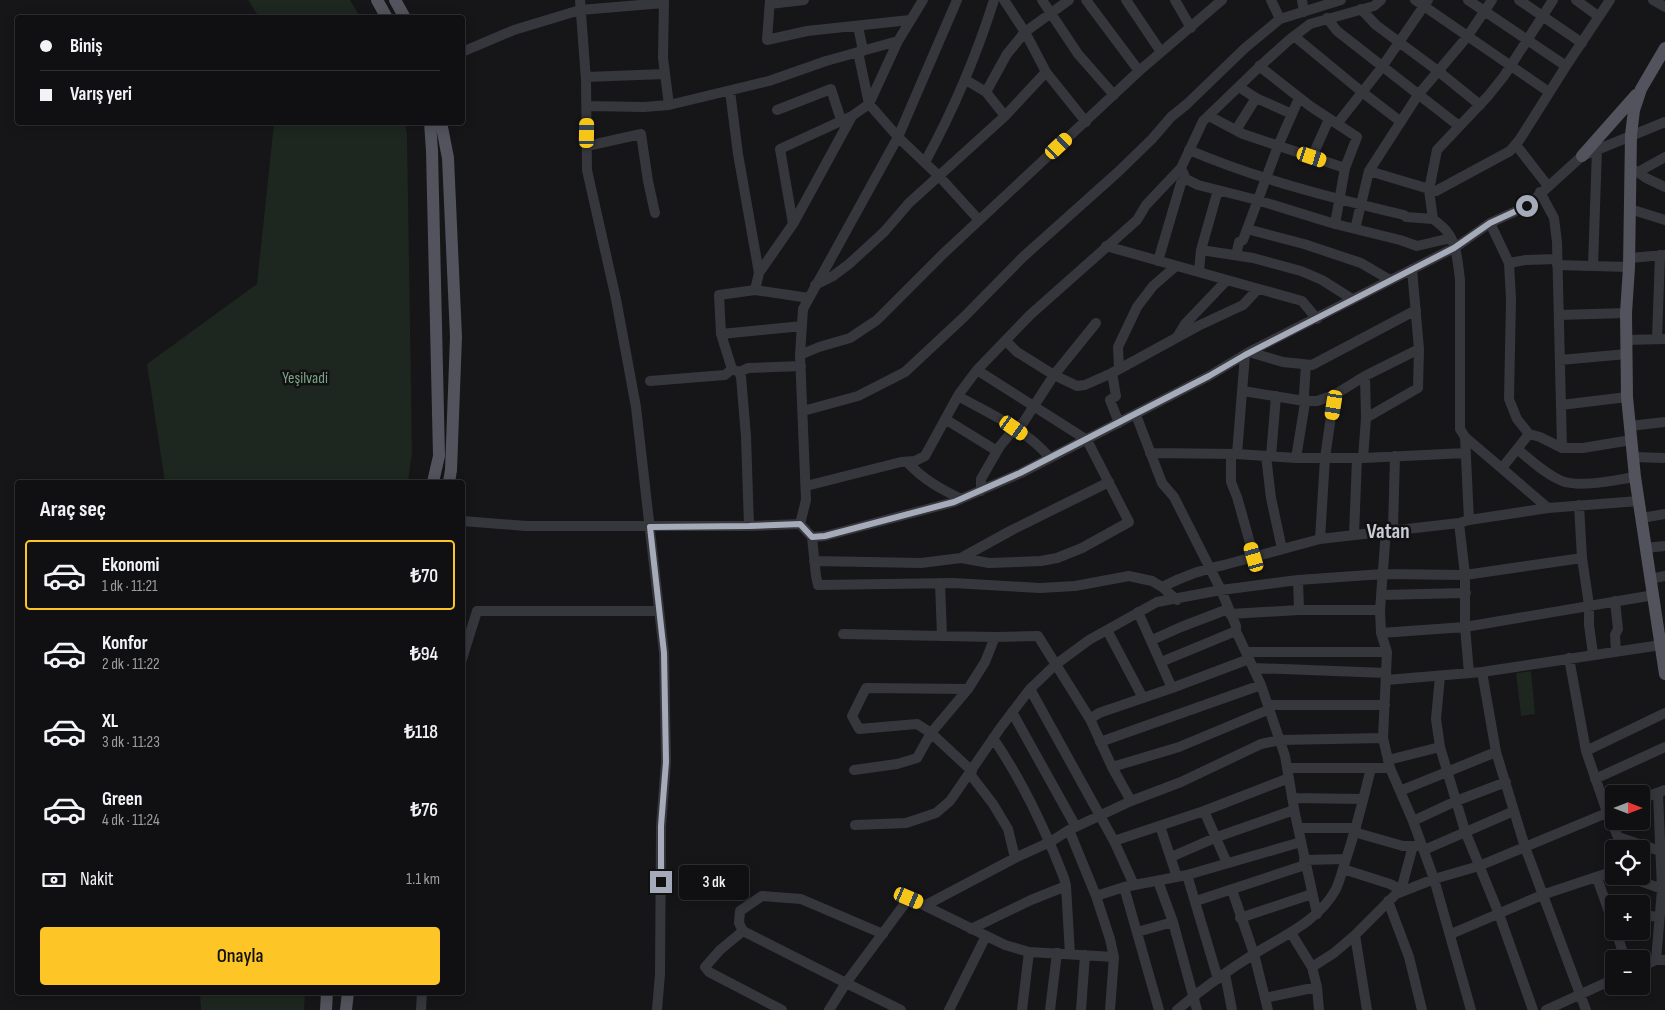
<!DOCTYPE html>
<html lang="tr">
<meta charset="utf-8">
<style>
:root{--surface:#101012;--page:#1e1e20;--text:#f1f3f6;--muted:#9c9d9f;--line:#303032;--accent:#fec527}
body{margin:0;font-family:"Sofia Sans Condensed",sans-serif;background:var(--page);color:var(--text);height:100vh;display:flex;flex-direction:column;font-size:19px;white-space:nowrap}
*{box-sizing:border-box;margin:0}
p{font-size:16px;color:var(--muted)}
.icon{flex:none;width:28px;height:28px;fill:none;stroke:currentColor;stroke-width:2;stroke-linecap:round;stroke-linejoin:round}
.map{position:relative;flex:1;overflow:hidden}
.details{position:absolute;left:15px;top:480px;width:450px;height:515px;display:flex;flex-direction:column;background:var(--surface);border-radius:5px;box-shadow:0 2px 12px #0003,0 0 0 1px var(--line)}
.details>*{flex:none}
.top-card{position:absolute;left:15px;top:15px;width:450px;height:110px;border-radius:5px;box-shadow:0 2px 12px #0003,0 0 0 1px var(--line);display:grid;align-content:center;height:110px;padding:0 25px;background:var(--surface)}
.needle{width:32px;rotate:90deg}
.buttons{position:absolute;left:1605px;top:785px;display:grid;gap:10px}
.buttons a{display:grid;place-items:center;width:45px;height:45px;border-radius:5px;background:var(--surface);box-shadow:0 2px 12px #0003,0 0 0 1px var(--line);font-size:25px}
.end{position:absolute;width:22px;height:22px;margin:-11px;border:6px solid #a6abb9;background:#111;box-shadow:0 0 0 2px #111}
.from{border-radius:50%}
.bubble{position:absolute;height:35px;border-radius:5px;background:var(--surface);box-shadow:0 2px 12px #0003,0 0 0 1px var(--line);font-size:16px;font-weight:600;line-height:35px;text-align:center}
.car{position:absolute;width:15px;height:30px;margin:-15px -8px;border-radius:6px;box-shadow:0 0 4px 1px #0007;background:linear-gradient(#f5c518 24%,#345 0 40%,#f5c518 0 76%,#345 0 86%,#f5c518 0)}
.top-card b{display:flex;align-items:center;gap:18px;height:48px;font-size:19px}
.top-card b+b{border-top:1px solid var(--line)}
.top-card i{width:12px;height:12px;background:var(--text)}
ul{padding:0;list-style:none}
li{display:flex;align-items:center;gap:15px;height:70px;margin:0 10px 8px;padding:0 15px;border:2px solid transparent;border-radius:5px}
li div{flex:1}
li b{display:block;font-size:19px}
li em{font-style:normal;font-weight:600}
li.on{border-color:var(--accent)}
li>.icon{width:45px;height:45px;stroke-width:1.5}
h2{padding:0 25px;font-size:22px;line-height:60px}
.pay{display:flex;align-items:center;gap:12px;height:55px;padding:0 25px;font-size:19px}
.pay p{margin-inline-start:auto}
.primary-button{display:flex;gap:10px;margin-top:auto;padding:10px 25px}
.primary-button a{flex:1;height:58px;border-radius:5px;background:var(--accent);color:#111;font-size:20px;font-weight:600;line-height:58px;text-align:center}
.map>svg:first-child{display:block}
</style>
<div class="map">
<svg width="1665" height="1010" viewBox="0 0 1665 1010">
<rect width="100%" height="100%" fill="#161518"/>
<path fill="#1d261f" d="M 248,0 L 350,0 L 360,17 L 259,17 Z
M 274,123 L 405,123 L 407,134 L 412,452 L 408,482 L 165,482 L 147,364 L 257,284 Z
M 1531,671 L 1535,714 L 1521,716 L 1516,673 Z
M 200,993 L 305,993 L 304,1010 L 201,1010 Z"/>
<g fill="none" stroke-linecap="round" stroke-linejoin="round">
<path stroke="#36373d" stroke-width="10" d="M 580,0 L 586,80 L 587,170 L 616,299 L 636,407 L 664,653 L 666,762 L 661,826 L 660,974 L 657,1010
M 664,0 L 663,58 L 669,105
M 770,0 L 767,40 L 807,31 L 910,20
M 1004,0 L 1025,32 L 1046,72 L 1086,122
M 1042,0 L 1078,54 L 1114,95
M 1086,0 L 1139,71
M 1126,0 L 1161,52
M 1175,0 L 1191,28
M 1271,0 L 1280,19
M 1302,0 L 1304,12
M 1415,0 L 1549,92
M 1468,0 L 1566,66
M 1519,0 L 1582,43
M 1576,0 L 1598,16
M 1653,0 L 1665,7
M 770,4 L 804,0
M 1361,9 L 1376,25 L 1438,71 L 1480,105
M 1327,18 L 1337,31 L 1459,126
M 858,26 L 863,51
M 1294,36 L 1362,92 L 1401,122
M 462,52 L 514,30 L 580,10 L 664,3
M 858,52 L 869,104 L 898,137 L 938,175 L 979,220
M 1259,66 L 1310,106 L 1357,137 L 1345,168 L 1335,224
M 586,77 L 665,74
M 966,80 L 986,92 L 1007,54 L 1025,32 L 1069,0
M 1239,87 L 1256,98 L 1292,114
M 730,91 L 738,154 L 759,273
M 986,92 L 1005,116
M 587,106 L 644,107 L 669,105 L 769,81 L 826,61 L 898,41
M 777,110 L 831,89 L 841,120
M 1209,116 L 1243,134 L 1345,168
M 1337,124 L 1382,67 L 1428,0
M 1236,130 L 1256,98
M 1516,145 L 1548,186
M 587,146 L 641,134 L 648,181 L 655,213
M 1189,150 C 1257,179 1332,198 1404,215 L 1406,217 L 1433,219
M 1312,157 L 1329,119
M 925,162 C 954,109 976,57 994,0
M 1630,167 L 1646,178 L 1665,187
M 1181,168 L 1186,179 L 1198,185 L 1257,200 L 1335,224 L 1400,240 L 1417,246 L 1451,238
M 1369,171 L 1436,191 L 1510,151 L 1520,139 L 1566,66 L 1610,0
M 1638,172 L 1665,157
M 1540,192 L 1554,218 L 1557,242 L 1562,448
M 1630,209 L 1665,220
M 1490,223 L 1509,263 L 1511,299 L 1509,399 L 1517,419 L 1529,434 L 1540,437 L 1562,448 L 1583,448 L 1631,440
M 793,224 L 780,149 L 852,116 L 869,104 L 898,41 L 923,0
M 1247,229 L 1304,244 L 1361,263 L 1390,280
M 1355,229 L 1369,171 L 1418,95 L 1467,37 L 1492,0
M 1106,246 L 1302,301 L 1317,319
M 1201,250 L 1253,258 L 1301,271 L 1322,280 L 1352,299
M 1236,255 L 1239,242 L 1243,240 L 1278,146 L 1299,98
M 1629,258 L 1665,255
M 1158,261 L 1181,183 L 1186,179
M 1509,263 L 1526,260 L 1557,259
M 1557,265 L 1629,267
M 1593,266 L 1597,149
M 1199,271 L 1201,250 L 1218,190
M 815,285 L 833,276 L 849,264 L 884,232 L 909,203 L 1005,116 L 1046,72
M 755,290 L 759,273 L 793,224 L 852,116
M 1559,315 L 1626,313
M 721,334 L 802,326
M 1177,337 L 1185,324 L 1227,280
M 1657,339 L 1660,255
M 1626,340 L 1665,339
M 1006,341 L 1017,352 L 1054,375 L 1077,386 L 1085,385 L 1112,373 L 1198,326 L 1243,305 L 1258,289
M 1249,352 L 1283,362 L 1312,365 L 1416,310
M 800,355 L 819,347 L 850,338 L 877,320 L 943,254 L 1139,71 L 1222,0
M 1560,360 L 1627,354
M 1119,369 L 1118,347 L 1137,307 L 1153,286 L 1176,266
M 739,372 L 748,368 L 801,366
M 1112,373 L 1116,396 L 1110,400 L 1119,423
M 650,381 L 725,375 L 732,369
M 1243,391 L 1304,401 L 1317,401 L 1334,395 L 1365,376 L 1419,349
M 958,396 C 990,414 1026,429 1050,458
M 1561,405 L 1627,397
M 803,411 L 858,396 L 905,372 L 964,317 L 1023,257 L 1118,172 L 1152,139 L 1171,117 L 1187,104 L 1245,48 L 1280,19 L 1341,0
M 1136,415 L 1162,483 L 1174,497 L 1221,590 L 1236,626 L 1236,631 L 1261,685 L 1285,756 L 1295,814 L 1317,914
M 1366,418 L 1418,388 L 1419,349 L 1412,269
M 945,419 L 997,451
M 1630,426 L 1665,422
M 1465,437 L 1548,508
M 1517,449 C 1531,460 1545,474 1562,481 C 1580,488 1615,480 1635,477
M 1150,453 L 1237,454 L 1296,458 L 1363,458 L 1466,453
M 1231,454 L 1231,482 L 1237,497 L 1254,557
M 1237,454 L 1245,355
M 1266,456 L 1271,498 L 1282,549
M 1271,456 L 1276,396
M 1633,457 L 1665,458
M 1296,458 L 1305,403 L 1304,394 L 1306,365
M 1363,458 L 1366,418 L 1365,376
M 907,462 C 924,480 939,488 961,499
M 1502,468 L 1529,434
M 806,486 L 901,462 L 915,461 L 925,456 L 959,394 L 977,370 L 1030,315 L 1137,220 L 1146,205 L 1181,168 L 1203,121 L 1258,68 L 1289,40 L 1310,24 L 1374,6 L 1381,0
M 981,491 L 981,479 L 1000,446 L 1015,428 L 1023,423 L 1054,375 L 1096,323
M 1579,505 L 1582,558 L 1589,605 L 1589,625 L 1593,654
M 1642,518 L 1665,514
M 1469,520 L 1465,437 L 1460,429 L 1460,280 C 1458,265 1457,245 1448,233 C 1444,227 1438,223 1433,219 L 1429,190 L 1437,150 L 1488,96 L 1504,76 L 1553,0
M 462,521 L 526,526 L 749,526 L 800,524
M 1459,523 L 1465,575 L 1465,627 L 1469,673
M 800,524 L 812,537 L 825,536 L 954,502 L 1021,473 L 1209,376 L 1249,352 L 1456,247 L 1490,223 L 1527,206 L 1582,156 L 1665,122
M 800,524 L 806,500 L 800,355 L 803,309 L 898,137 L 957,0
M 749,526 L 746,436 L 741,377 L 739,372 L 732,369 L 721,334 L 719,295 L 755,290 L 809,298
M 1393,529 L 1395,456
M 1386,530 L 1380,610 L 1381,633 L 1387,652 L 1383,738 L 1390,768 L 1413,821 L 1434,879 L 1471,1010
M 1354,535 L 1357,458
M 812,537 L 816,576 L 818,585 L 953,583 L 1040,588 L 1075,586 L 1129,576 L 1152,581 L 1162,587 L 1177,600
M 1320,539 L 1325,458 L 1334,395
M 1646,548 L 1665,546
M 961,558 L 1012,530 L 1109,482
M 814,561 L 921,563 L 961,558 L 989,563 L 1041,561 L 1057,558 L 1082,548 L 1129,522 L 1087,440 L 977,370
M 1650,579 L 1665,576
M 1298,580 L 1299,610
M 940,583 L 942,636
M 1162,587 C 1182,577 1202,569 1224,565 L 1320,539 L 1459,523 L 1469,520 L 1548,508 L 1639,501
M 1381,595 L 1466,593
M 1615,601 L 1618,629 L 1615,635 L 1616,651
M 1138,612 L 1172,688
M 1230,614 L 1299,610 L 1380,610
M 1107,630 L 1143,698
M 1381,633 L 1465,627 L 1654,595
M 843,634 L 995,637 L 1038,636 L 1090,719 L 1112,767 L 1131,801
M 1152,640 L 1181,627 L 1228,609
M 1246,652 L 1387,652
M 1569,658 L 1586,751 L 1607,812 L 1618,837 L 1619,849
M 462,659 L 477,611 L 659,611
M 1161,662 L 1236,631
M 1254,668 L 1386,673
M 1482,672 L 1496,752 L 1525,847 L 1586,1010
M 1440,676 L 1436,719 L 1440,747 L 1465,831 L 1499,914 L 1533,1010
M 1386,680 L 1482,672 L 1661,645
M 968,689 L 866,688 L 852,716 L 859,729 L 917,724 L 931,733 L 972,771
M 1030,689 L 1114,841 L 1134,885
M 1269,705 L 1385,705
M 1012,712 L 1076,827
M 1090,719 L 1099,713 L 1172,688 L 1249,659
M 993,738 C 1023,782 1045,829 1064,878 L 1066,886 L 1070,954
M 1100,742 L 1261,685
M 1586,751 L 1665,713
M 1388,760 L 1440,747
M 1112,767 L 1179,747 L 1270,709
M 1287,768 L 1390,768
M 854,770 L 897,764 L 917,758 L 931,733 L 968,689 L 985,662 L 995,637
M 970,774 L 993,804 L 1008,829 L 1015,858
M 1595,779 L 1665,747
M 1400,791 L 1496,752
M 1292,798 L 1363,799
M 1641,799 L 1665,790
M 1204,811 L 1227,863
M 1413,821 L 1456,801 L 1506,782
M 855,825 L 906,823 L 936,813 L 950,801 L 1001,727 L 1030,689 L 1055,665 L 1089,640 L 1157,602 L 1221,590 L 1298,580 L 1383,574 L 1465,575 L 1582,558
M 1160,826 L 1177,877
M 1298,828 L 1356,828
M 1069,830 L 1096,896 L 1110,939 L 1114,957 L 1110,1010
M 1354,832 L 1403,846 L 1422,846
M 1618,837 L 1660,851 L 1665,851
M 1114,841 L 1204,811 L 1289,778
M 1424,850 L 1514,811
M 1171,857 L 1217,837 L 1294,810
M 1304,860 L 1346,859
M 1343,869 L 1390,884 L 1403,891
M 1187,875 L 1218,979
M 1626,876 L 1665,890
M 1597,878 L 1614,926
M 1158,881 L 1173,922 L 1197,1010
M 1124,887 L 1159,1010
M 1232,890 L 1254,954 L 1268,1010
M 1401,890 L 1413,846
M 1096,896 L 1124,887 L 1187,875 L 1301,842
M 1196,901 L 1305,865
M 1388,901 L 1409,957 L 1422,1010
M 926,905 L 1015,858 L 1050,842 L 1069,830 L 1131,801 L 1181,782 L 1261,744 L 1280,740 L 1383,738
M 1641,915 L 1659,917
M 1240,918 L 1312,894
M 971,929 L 1031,900 L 1066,886
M 743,931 L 720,950 L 705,967 L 709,972 L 782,1010
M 1616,931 L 1625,959
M 1137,932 L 1173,922
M 1291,933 L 1312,967 L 1317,987 L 1319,1010
M 1451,934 L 1542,895 L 1614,871
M 1355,935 L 1367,1010
M 1656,960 L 1662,890 L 1658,793
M 1312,967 L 1334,953 L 1355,935 L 1396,894 L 1434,879 L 1479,866 L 1614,810
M 1641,967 L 1656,960 L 1665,960
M 1225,974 L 1232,1010
M 1265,998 L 1317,987
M 421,1010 L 422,992
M 829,1010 L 846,983 L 743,931 L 739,923 L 740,911 L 762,896 L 801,899 L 883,934
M 901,1010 L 846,983 L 909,898 L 1005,945 L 1029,952 L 1114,957
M 949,1010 L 986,936
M 1022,1010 L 1029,952
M 1050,1010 L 1057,953
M 1081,1010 L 1085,955
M 1177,1010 C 1201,990 1227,971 1254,954 C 1283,936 1319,921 1336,889 C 1341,878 1344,864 1348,853 C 1357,825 1364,797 1371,768
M 1546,1010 L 1614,979"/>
<path stroke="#52535c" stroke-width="12" d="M 377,0 L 387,18
M 395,0 L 405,18
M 1665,48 L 1641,89 L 1634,110 L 1631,135 L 1629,267 L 1626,313 L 1627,397 L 1635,477 L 1665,674
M 430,122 L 432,151 L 439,456 L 433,482
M 441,122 L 448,158 L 456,337 L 451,470 L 449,482
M 1582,156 L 1636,95
M 326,1010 L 327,992
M 346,1010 L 348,992"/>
</g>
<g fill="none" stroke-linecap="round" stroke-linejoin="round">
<path stroke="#a6abb9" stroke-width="6" d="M 661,882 L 661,826 L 666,762 L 664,653 L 650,527 L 749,526 L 800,524 L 812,537 L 825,536 L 954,502 L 1020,473 L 1209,376 L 1245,355 L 1454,248 L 1490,223 L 1527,206"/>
</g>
<g text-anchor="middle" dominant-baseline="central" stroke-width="5" stroke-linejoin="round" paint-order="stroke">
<g font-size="16" fill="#7ca582" stroke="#111013">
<text x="305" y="378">Yeşilvadi</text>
</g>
<g font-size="21" font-weight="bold" fill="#c8cad4" stroke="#111013">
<text x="1388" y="531">Vatan</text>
</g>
</g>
</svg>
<div class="buttons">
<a><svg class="needle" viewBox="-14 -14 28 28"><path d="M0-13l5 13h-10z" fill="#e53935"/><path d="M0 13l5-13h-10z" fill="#9c9d9f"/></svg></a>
<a><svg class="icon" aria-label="locate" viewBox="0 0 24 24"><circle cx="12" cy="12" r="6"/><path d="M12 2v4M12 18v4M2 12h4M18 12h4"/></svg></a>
<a>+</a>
<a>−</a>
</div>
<i class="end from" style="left:1527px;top:206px"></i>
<i class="end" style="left:661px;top:882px"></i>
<div class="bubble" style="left:679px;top:865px;width:70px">3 dk</div>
<i class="car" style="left:587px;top:133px;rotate:1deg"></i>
<i class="car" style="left:1059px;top:146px;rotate:47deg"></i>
<i class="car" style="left:1312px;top:157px;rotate:108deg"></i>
<i class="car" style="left:1334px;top:405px;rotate:189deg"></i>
<i class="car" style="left:1014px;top:428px;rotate:125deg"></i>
<i class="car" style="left:1254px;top:557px;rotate:344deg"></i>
<i class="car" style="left:909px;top:898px;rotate:113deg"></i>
<div class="top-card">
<b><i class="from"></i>Biniş</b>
<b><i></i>Varış yeri</b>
</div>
<section class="details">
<h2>Araç seç</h2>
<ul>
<li class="on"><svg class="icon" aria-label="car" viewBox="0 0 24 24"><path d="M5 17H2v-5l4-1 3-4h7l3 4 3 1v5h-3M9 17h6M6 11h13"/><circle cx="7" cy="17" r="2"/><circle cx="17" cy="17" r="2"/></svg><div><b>Ekonomi</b><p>1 dk · 11:21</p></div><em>₺70</em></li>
<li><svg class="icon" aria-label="car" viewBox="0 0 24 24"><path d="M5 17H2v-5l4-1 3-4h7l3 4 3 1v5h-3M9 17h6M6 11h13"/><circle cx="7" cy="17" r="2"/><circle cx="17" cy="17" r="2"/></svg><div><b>Konfor</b><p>2 dk · 11:22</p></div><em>₺94</em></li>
<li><svg class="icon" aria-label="car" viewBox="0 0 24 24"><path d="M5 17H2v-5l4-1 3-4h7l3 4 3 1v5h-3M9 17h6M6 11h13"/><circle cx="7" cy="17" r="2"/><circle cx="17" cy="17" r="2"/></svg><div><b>XL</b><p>3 dk · 11:23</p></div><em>₺118</em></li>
<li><svg class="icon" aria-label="car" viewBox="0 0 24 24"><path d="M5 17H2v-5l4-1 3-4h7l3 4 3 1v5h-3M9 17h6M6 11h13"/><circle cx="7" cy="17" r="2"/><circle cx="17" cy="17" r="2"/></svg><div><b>Green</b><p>4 dk · 11:24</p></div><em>₺76</em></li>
</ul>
<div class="pay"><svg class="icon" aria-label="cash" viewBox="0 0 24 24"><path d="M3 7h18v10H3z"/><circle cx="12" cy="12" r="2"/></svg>Nakit<p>1.1 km</p></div>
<div class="primary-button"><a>Onayla</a></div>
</section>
</div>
